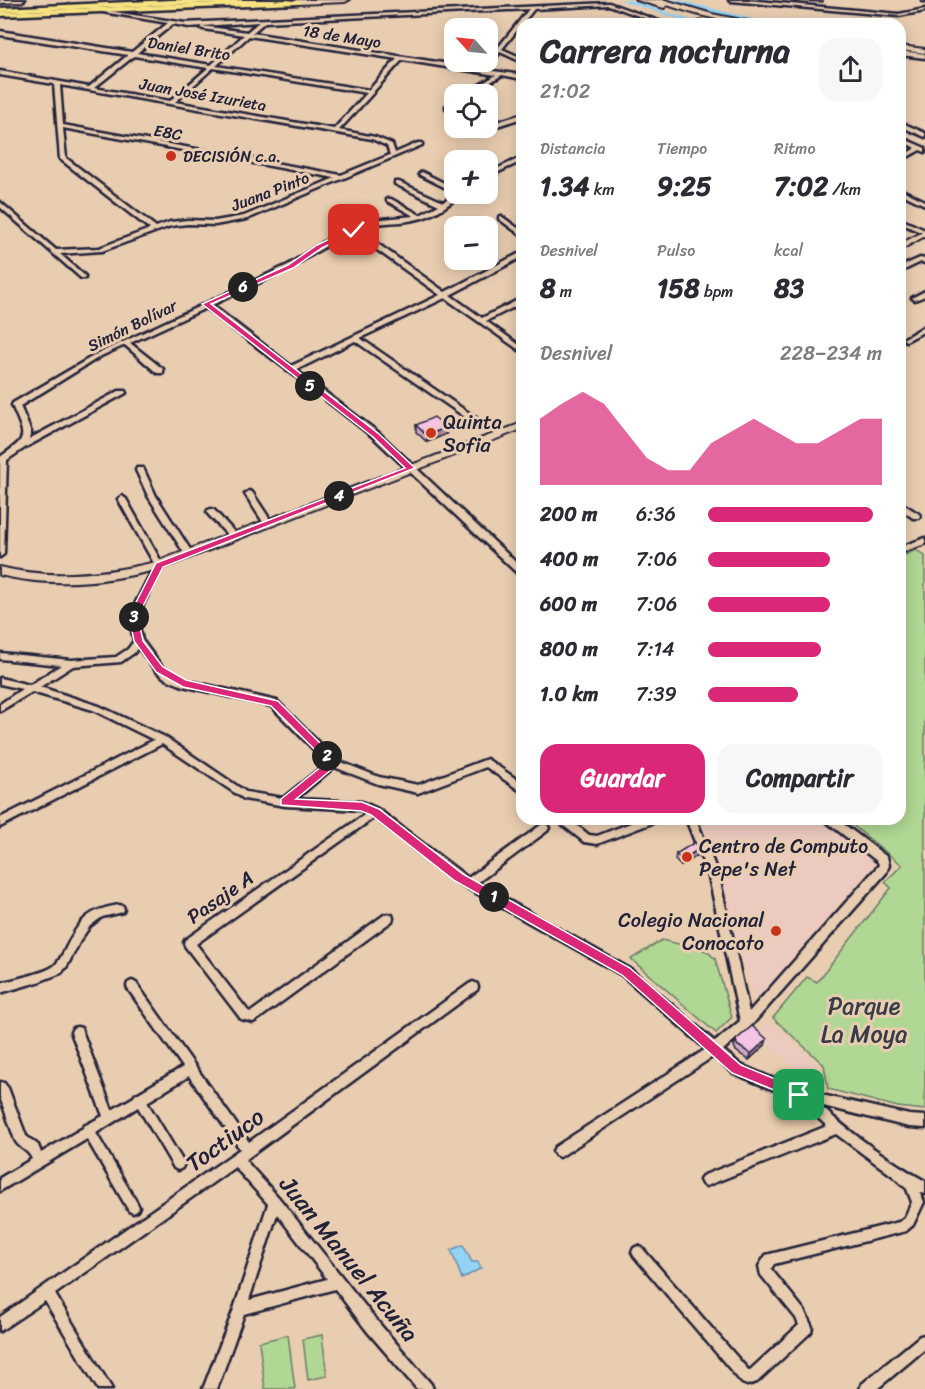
<!DOCTYPE html>
<html lang="es">
<meta charset="utf-8">
<style>
:root{--surface:#fff;--page:#f7f7f7;--text:#2b2b33;--muted:#7c7c81;--accent:#db2777}
body{margin:0;font-family:Sriracha,sans-serif;background:var(--page);color:var(--text);height:100vh;display:flex;flex-direction:column;font-size:22px;white-space:nowrap}
*{box-sizing:border-box;margin:0}
p{font-size:20px;color:var(--muted)}
.icon{flex:none;width:33px;height:33px;fill:none;stroke:currentColor;stroke-width:2;stroke-linecap:round;stroke-linejoin:round}
.map{position:relative;flex:1;overflow:hidden}
.sheet{position:absolute;left:516px;top:18px;width:390px;height:807px;display:flex;flex-direction:column;background:var(--surface);border-radius:18px;box-shadow:0 3px 15px #0003}
.sheet>*{flex:none}
.needle{width:39px;rotate:297deg}
.tools{position:absolute;left:444px;top:18px;display:grid;gap:12px}
.tools a{display:grid;place-items:center;width:54px;height:54px;border-radius:12px;background:var(--surface);box-shadow:0 3px 15px #0003;font-size:30px}
.pin{position:absolute;display:grid;place-items:center;width:51px;height:51px;color:#fff;margin:-26px;border-radius:12px;box-shadow:0 3px 9px #0006}
.km{position:absolute;width:30px;height:30px;margin:-15px;border-radius:50%;background:#222;color:#fff;font-size:16px;line-height:30px;text-align:center}
.round{display:grid;place-items:center;flex:none;width:63px;height:63px;border-radius:18px;background:var(--page)}
.summary{display:flex;align-items:center;justify-content:space-between;height:102px;padding:0 24px}
h1{font-size:33px;font-weight:800;line-height:45px}
.stats{display:grid;grid-template-columns:repeat(3,1fr);gap:9px;height:102px;padding:6px 24px}
.stats div{display:grid;align-content:center}
.stats b{font-size:26px;font-weight:800}
.stats small{font-size:16px;font-weight:400}
.stats p{font-size:16px}
.chart{height:168px;padding:12px 24px}
.chart p{display:flex;justify-content:space-between}
.chart svg{width:100%;height:108px;margin-top:6px;fill:var(--accent);opacity:.7}
.action{display:flex;gap:12px;margin-top:auto;padding:12px 24px}
.action a{flex:1;height:69px;border-radius:18px;background:var(--accent);color:#fff;font-size:24px;font-weight:800;line-height:69px;text-align:center}
.action a+a{background:var(--page);color:var(--text)}
ul{padding:0 24px;list-style:none;font-size:20px}
li{display:grid;grid-template-columns:96px 72px 1fr;align-items:center;height:45px}
li i{height:15px;border-radius:8px;background:var(--accent)}
.map>svg:first-child{display:block}
.built{fill:#eccac0}
.green{fill:#b0d793;stroke:#697c67;stroke-width:1.5}
.water{fill:#93d3f4;stroke:#668caa;stroke-width:1.5}
.lines{fill:none;stroke-linecap:round;stroke-linejoin:round}
.canal{fill:#93d3f4;fill-rule:evenodd}
.river{fill:#93d3f4;fill-rule:evenodd}
.minor-casing{stroke:#22223b;stroke-width:5}
.tertiary-casing{stroke:#22223b;stroke-width:4}
.secondary-casing{stroke:#22223b;stroke-width:4}
.primary-casing{stroke:#22223b;stroke-width:5}
.trunk-casing{stroke:#22223b;stroke-width:5}
.minor{fill:#e9cdb0;fill-rule:evenodd}
.tertiary{fill:#e9cdb0;fill-rule:evenodd}
.secondary{fill:#e9cdb0;fill-rule:evenodd}
.primary{fill:#f7e281;fill-rule:evenodd}
.trunk{fill:#f7e281;fill-rule:evenodd}
.wall{fill:#d2a8c5;stroke:#22223b;stroke-width:1.5}
.shaded-wall{fill:#ab88a0;stroke:#22223b;stroke-width:1.5}
.building{fill:#f4c3e5;stroke:#22223b;stroke-width:1.5}
.route{fill:#db2777;stroke:#fff;stroke-width:1.5}
.poi-dot{fill:#c8321e;stroke:#e9cdb0;stroke-width:2}
.labels{text-anchor:middle;stroke-width:6;stroke-linejoin:round;paint-order:stroke}
.far-street-label{font-size:16px;fill:#22223b;stroke:#e9cdb0}
.far-poi-label{font-size:16px;fill:#22223b;stroke:#e9cdb0;text-anchor:start}
.poi-label{font-size:20px;fill:#22223b;stroke:#e9cdb0;text-anchor:start}
.street-label{font-size:20px;fill:#22223b;stroke:#e9cdb0}
.near-park-label{font-size:24px;fill:#373d48;stroke:#e9cdb0}
.near-street-label{font-size:24px;fill:#22223b;stroke:#e9cdb0}
</style>
<div class="map">
<svg width="925" height="1389" viewBox="0 0 925 1389">
<rect width="100%" height="100%" fill="#e9cdb0"/>
<filter id="ink" filterUnits="userSpaceOnUse"><feTurbulence type="fractalNoise" baseFrequency=".0167" numOctaves="2"/><feDisplacementMap in="SourceGraphic" scale="12" xChannelSelector="R" yChannelSelector="G"/><feConvolveMatrix kernelMatrix="1 2 1 2 8 2 1 2 1" color-interpolation-filters="sRGB"/></filter>
<g filter="url(#ink)">
<g class="built">
<polygon points="701,819 819,819 876,863 756,1000"/>
<polygon points="770,1022 817,1065 804,1077 757,1033"/>
</g>
<g class="green">
<polygon points="916,550 925,556 925,1110 898,1107 828,1089 824,1065 773,1018 807,977 817,982 891,888 885,882 902,865 845,819 900,819 900,557"/>
<polygon points="662,940 707,951 715,959 732,1017 716,1033 631,959"/>
<polygon points="288,1335 295,1389 265,1389 259,1342"/>
<polygon points="322,1335 327,1376 308,1380 303,1339"/>
</g>
<polygon class="water" points="463,1245 472,1262 478,1262 481,1268 462,1279 451,1250"/>
<g class="lines">
<polygon class="canal" points="620,0 629,0 703,24 694,24"/>
<polygon class="river" points="662,0 678,0 773,24 738,23"/>
<defs>
<g id="minor">
<polygon points="729,0 747,0 899,14 925,9 925,11 899,16 731,1"/>
<rect x="922" y="0" width="3" height="1"/>
<path d="M609 3 659 21 655 22 609 5 534 9 502 49 522 58V62L500 52 486 70 522 75V79L502 75 471 94H465L496 75 402 60 374 91V93L372 94 339 130 375 137 392 144 395 153 418 143H422V145L247 219 215 225 188 224 171 226 102 251 60 254 85 276V278H81L0 207V202L56 250 99 248 150 229 60 159 54 84 0 75V71L89 87 128 55 0 35V31L132 52 168 23 97 11H95V9L185 23ZM529 9 481 69 252 33 265 22ZM259 22 247 32 201 26V28L203 29 244 35 211 65 137 53 173 24 189 27ZM249 36 397 59 369 90 216 66ZM134 56 208 68 170 101 94 88ZM213 68 367 93 334 129 175 102ZM60 85 372 139 387 146 390 155 341 175 63 125ZM63 128 335 178 244 216 215 221 188 220 170 222 156 227 66 158Z"/>
<polygon points="701,22 708,23 709,24 699,24 699,22"/>
<polygon points="900,51 925,54 925,58 900,55"/>
<polygon points="454,101 454,105 450,108 446,108 446,106"/>
<polygon points="522,114 522,118 497,126 488,124 488,120 497,122"/>
<polygon points="900,122 925,133 925,137 900,126"/>
<polygon points="900,137 925,148 925,152 920,150 900,161 900,157 916,148 900,141"/>
<polygon points="450,157 457,160 454,160 454,163 447,159"/>
<polygon points="522,157 522,161 488,177 488,173"/>
<polygon points="422,172 454,188 454,192 420,175 419,174"/>
<path d="M395 182H399L443 202 456 194H462C451 203 436 214 422 218 400 225 379 220 357 229L445 292 522 252V257L450 295 482 318 522 298V303L486 321 522 347V352L445 298 360 338 485 424 481 426H478L355 341 296 370 379 433 522 568V576L519 575 373 437 290 372 287 371 286 369 206 308 130 343 163 369V373H157L125 345 101 356 20 406 31 432 29 439 119 391H125L126 393 26 447 7 460 4 554 0 557V457C30 437 25 437 12 405L13 403 97 354 288 265 327 240 349 228 372 220 414 216 387 201V199H391L420 215 439 205 395 184ZM352 232 440 295 291 366 212 305 292 267 321 249Z"/>
<polygon points="900,189 925,201 925,205 900,193"/>
<polygon points="501,216 522,231 522,236 499,219 499,217"/>
<polygon points="900,219 925,230 925,234 900,223"/>
<polygon points="920,258 925,259 925,263 921,262 900,272 900,267"/>
<polygon points="925,291 925,296 915,300 912,298"/>
<polygon points="925,326 925,331 908,340 906,341 903,339"/>
<polygon points="137,468 143,468 144,470 156,496 193,554 192,556 186,556 148,496 136,470"/>
<polygon points="249,491 252,492 271,521 272,523 271,525 265,525 245,494"/>
<path d="M122 496 126 499 163 565 137 616 142 640 162 667 172 675 185 680 277 701 336 760 379 777 418 785 487 759 522 783V792L486 767 418 793 378 784 334 767 296 799 362 802 378 809 468 878 541 825 544 824 547 825 549 828 547 831 477 883 630 969 715 1042 740 1021 709 877 686 819H696L719 877 749 1012 879 865 878 862 827 822 825 819H837L887 857 889 865 886 873 750 1027 723 1050 741 1065 800 1090 909 1115 925 1116V1128L909 1127 819 1105C852 1134 887 1160 925 1181V1194L920 1192 924 1202 913 1225 906 1231 774 1264 771 1269 804 1310 812 1327 811 1332 757 1382 747 1385 742 1383 634 1256 632 1252 634 1248 638 1246 642 1248 749 1371 799 1325 796 1318 761 1275 759 1266 766 1255 899 1222 905 1217 912 1202 907 1189 893 1176 836 1134 706 1186 702 1184 700 1180 702 1176 827 1126 798 1100 733 1073 714 1056 563 1155 559 1157 555 1155 553 1151 555 1147 706 1049 622 975 455 881 375 817 196 944 248 1011 251 1012 384 915 388 914 392 915 393 918 392 921 257 1020 253 1022 241 1019 185 946 184 943 185 940 367 813 361 810 285 806 244 799 162 744 0 827V818L154 740 93 710 32 692 0 711V704L22 689 0 684V678L30 685 61 665 0 659V653L71 660 116 657 128 649 134 641 129 616 155 565 118 499ZM138 647 156 671 166 679 183 686 271 706 327 763 283 798 246 792 165 737 99 706 40 687 73 666 121 662 134 653Z"/>
<polygon points="900,502 919,514 920,516 919,518 913,518 900,509"/>
<polygon points="211,509 214,510 237,535 238,537 237,539 231,539 208,514 207,512 208,510"/>
<polygon points="925,538 925,544 900,553 900,547"/>
<polygon points="557,819 569,819 589,835 597,836 641,819 657,819 655,822 597,844 584,842 559,822"/>
<path d="M119 905 123 906 124 909 123 912 102 917 90 926 81 939 67 966 61 973 38 982 0 993V983C14 979 43 974 54 966 60 961 63 953 67 946 80 919 89 910 119 905Z"/>
<path d="M132 981 136 983 249 1142 469 984 473 982 477 984 478 987 477 990 245 1160 279 1198 377 1321 431 1384 433 1389H417L367 1331 335 1289 244 1314 217 1389H203L234 1309 268 1204 235 1167 55 1294 112 1389H98L45 1301 0 1331V1317L240 1149 189 1076 147 1102 182 1160 184 1164 182 1168 178 1170 174 1168 138 1107 96 1133 137 1203 139 1207 137 1211 133 1213 129 1211 87 1139 0 1191V1178L32 1159C28 1149 19 1149 15 1140L0 1097V1082L4 1083 8 1088 26 1136 38 1145 41 1153 83 1128 84 1126 103 1116 71 1032 73 1028 77 1027 81 1028 112 1110 134 1097 135 1095 183 1067 128 989 127 986 128 983ZM277 1214 327 1279 249 1300Z"/>
<polygon points="925,1335 925,1349 877,1389 860,1389 862,1384 920,1336"/>
</g>
<g id="tertiary">
<polygon points="925,231 925,236 900,250 900,244"/>
<path d="M522 423V429L163 568C111 582 53 588 0 575V567C51 580 105 574 156 562Z"/>
</g>
<g id="secondary">
<polygon points="0,0 25,0 21,2 0,3"/>
<polygon points="297,0 349,0 345,2 298,4 294,2"/>
<path d="M636 0H665L712 14 761 24C728 24 698 15 667 5L664 8Z"/>
<polygon points="900,46 925,49 925,53 900,50"/>
</g>
<polygon id="primary" points="287,0 302,2 298,4 0,16 0,12"/>
<polygon id="trunk" points="171,0 276,0 272,2 217,7 213,5 216,3 0,12 0,8"/>
</defs>
<use href="#minor" class="minor-casing"/>
<use href="#tertiary" class="tertiary-casing"/>
<use href="#secondary" class="secondary-casing"/>
<use href="#primary" class="primary-casing"/>
<use href="#trunk" class="trunk-casing"/>
<use href="#minor" class="minor"/>
<use href="#tertiary" class="tertiary"/>
<use href="#secondary" class="secondary"/>
<use href="#primary" class="primary"/>
<use href="#trunk" class="trunk"/>
</g>
<g class="wall">
<polygon points="794,0 823,0 823,2 794,1"/>
<polygon points="416,425 446,434 427,442 416,432"/>
<polygon points="676,854 698,855 681,866 675,860"/>
<polygon points="736,1040 765,1045 749,1060 736,1051 734,1046"/>
</g>
<g class="shaded-wall">
<polygon points="446,427 446,434 427,442 427,436"/>
<polygon points="699,849 698,855 681,866 682,860"/>
<polygon points="767,1039 765,1045 749,1060 751,1054"/>
</g>
<g class="building">
<polygon points="434,417 446,427 427,436 416,425"/>
<polygon points="695,842 699,849 682,860 676,854"/>
<polygon points="752,1026 767,1039 751,1054 737,1045 736,1040"/>
</g>
</g>
<polygon class="route" points="351,229 357,230 322,248 293,268 211,304 379,434 415,468 163,567 138,616 143,641 163,667 186,680 278,701 337,760 337,765 296,799 362,802 379,809 463,874 630,968 741,1065 804,1091 806,1095 804,1099 799,1100 732,1073 622,975 455,881 371,815 361,811 281,805 281,799 327,762 271,706 183,687 156,672 134,641 129,616 156,563 405,468 373,437 202,304 288,265 317,245"/>
<g class="poi-dot">
<circle cx="171" cy="156" r="6"/>
<circle cx="431" cy="433" r="6"/>
<circle cx="687" cy="857" r="6"/>
<circle cx="776" cy="931" r="6"/>
</g>
<g class="labels">
<g class="far-street-label">
<text transform="translate(342 36) rotate(9)" y="6">18 de Mayo</text>
<text transform="translate(189 48) rotate(9)" y="6">Daniel Brito</text>
<text transform="translate(203 94) rotate(10)" y="6">Juan José Izurieta</text>
<text transform="translate(168 132) rotate(10)" y="6">E8C</text>
<text transform="translate(270 191) rotate(-21)" y="6">Juana Pinto</text>
<text transform="translate(132 325) rotate(-26)" y="6">Simón Bolívar</text>
</g>
<g class="far-poi-label">
<text x="183" y="162">DECISIÓN c.a.</text>
</g>
<g class="poi-label">
<text x="443" y="429">Quinta<tspan x="443" dy="23">Sofia</tspan></text>
<text x="699" y="853">Centro de Computo<tspan x="699" dy="23">Pepe's Net</tspan></text>
<text x="764" y="927" text-anchor="end">Colegio Nacional<tspan x="764" dy="23">Conocoto</tspan></text>
</g>
<g class="street-label">
<text transform="translate(220 897) rotate(-35)" y="7">Pasaje A</text>
</g>
<g class="near-park-label">
<text x="864" y="1014">Parque<tspan x="864" dy="28">La Moya</tspan></text>
</g>
<g class="near-street-label">
<text transform="translate(225 1140) rotate(-36)" y="8">Toctiuco</text>
<text transform="translate(349 1259) rotate(51)" y="8">Juan Manuel Acuña</text>
</g>
</g>
</svg>
<div class="tools">
<a><svg class="needle" viewBox="-14 -14 28 28"><path d="M0-13l5 13h-10z" fill="#e53935"/><path d="M0 13l5-13h-10z" fill="#7c7c81"/></svg></a>
<a><svg class="icon" aria-label="locate" viewBox="0 0 24 24"><circle cx="12" cy="12" r="6"/><path d="M12 2v4M12 18v4M2 12h4M18 12h4"/></svg></a>
<a>+</a>
<a>−</a>
</div>
<div class="pin" style="left:799px;top:1095px;background:#1e9e55"><svg class="icon" aria-label="arrive" viewBox="0 0 24 24"><path d="M6 21V4h12l-3 4 3 4H6"/></svg></div>
<div class="pin" style="left:354px;top:230px;background:#d93025"><svg class="icon" aria-label="check" viewBox="0 0 24 24"><path d="M5 12l5 5 9-10"/></svg></div>
<b class="km" style="left:494px;top:897px">1</b>
<b class="km" style="left:327px;top:756px">2</b>
<b class="km" style="left:134px;top:617px">3</b>
<b class="km" style="left:339px;top:496px">4</b>
<b class="km" style="left:310px;top:386px">5</b>
<b class="km" style="left:243px;top:287px">6</b>
<section class="sheet">
<div class="summary"><div><h1>Carrera nocturna</h1><p>21:02</p></div><a class="round"><svg class="icon" aria-label="share" viewBox="0 0 24 24"><path d="M12 15V3M7 8l5-5 5 5M5 13v7h14v-7"/></svg></a></div>
<div class="stats">
<div><p>Distancia</p><b>1.34<small> km</small></b></div>
<div><p>Tiempo</p><b>9:25</b></div>
<div><p>Ritmo</p><b>7:02<small> /km</small></b></div>
</div>
<div class="stats">
<div><p>Desnivel</p><b>8<small> m</small></b></div>
<div><p>Pulso</p><b>158<small> bpm</small></b></div>
<div><p>kcal</p><b>83</b></div>
</div>
<div class="chart"><p><span>Desnivel</span>228–234 m</p>
<svg viewBox="0 0 160 44" preserveAspectRatio="none"><path d="M0 44V17L10 11L20 6L30 11L40 22L50 33L60 38L70 38L80 27L90 22L100 17L110 22L120 27L130 27L140 22L150 17L160 17V44z"/></svg>
</div>
<ul>
<li><b>200 m</b>6:36<i style="width:95%"></i></li>
<li><b>400 m</b>7:06<i style="width:70%"></i></li>
<li><b>600 m</b>7:06<i style="width:70%"></i></li>
<li><b>800 m</b>7:14<i style="width:65%"></i></li>
<li><b>1.0 km</b>7:39<i style="width:52%"></i></li>
</ul>
<div class="action"><a>Guardar</a><a>Compartir</a></div>
</section>
</div>
